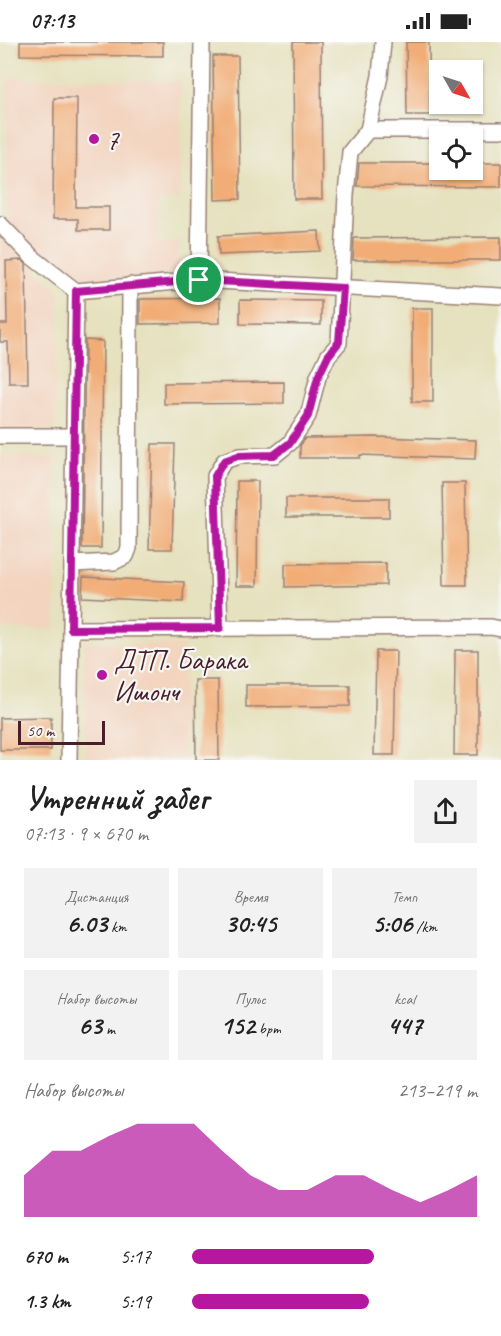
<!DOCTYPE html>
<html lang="ru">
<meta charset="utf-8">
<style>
:root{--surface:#fff;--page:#f2f2f2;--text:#222;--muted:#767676;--accent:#b5179e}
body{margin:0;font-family:Caveat,sans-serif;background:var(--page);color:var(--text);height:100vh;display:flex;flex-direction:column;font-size:22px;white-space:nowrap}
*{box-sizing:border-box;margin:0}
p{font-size:20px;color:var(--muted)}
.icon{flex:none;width:33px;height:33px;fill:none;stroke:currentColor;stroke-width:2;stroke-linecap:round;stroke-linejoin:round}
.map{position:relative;height:718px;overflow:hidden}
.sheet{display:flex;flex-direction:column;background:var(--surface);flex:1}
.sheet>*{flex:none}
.needle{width:39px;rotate:129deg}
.tools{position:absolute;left:429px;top:18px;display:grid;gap:12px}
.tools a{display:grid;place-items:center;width:54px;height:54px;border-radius:0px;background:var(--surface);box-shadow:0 2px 4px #0004;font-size:30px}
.scale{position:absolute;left:18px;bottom:15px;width:87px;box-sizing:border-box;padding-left:6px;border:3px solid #4a1f2b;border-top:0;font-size:16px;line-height:21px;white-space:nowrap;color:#4a1f2b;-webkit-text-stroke:4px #f6f6f2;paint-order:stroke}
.pin{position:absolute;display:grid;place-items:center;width:51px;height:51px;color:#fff;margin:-26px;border:3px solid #fff;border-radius:50%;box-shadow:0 2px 6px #0007}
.round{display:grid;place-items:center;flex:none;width:63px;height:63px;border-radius:0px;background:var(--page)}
.head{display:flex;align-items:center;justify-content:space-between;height:102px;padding:0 24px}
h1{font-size:33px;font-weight:700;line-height:45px}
.metrics{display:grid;grid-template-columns:repeat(3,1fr);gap:9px;height:102px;padding:6px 24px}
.metrics div{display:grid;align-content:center;border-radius:0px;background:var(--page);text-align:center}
.metrics b{font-size:26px;font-weight:700}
.metrics small{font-size:16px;font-weight:400}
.metrics p{font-size:16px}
.chart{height:168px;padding:12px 24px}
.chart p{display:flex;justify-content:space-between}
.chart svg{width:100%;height:108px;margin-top:6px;fill:var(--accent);opacity:.7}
ul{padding:0 24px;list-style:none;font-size:20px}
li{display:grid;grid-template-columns:96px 72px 1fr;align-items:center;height:45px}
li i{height:15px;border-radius:8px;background:var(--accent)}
.status{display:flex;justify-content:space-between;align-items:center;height:42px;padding:0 30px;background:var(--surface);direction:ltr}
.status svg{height:16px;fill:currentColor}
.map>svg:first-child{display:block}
.built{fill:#f3d4bf}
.building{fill:#f2ac75}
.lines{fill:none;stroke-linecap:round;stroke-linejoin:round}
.minor-casing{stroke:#988074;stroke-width:18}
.minor{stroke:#fff;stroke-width:15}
.route-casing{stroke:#fff;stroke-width:12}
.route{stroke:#b5179e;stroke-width:8}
.poi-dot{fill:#b5179e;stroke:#f6f6f2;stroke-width:2}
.labels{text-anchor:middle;stroke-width:4.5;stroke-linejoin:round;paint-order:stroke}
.poi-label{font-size:28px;fill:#4a1f2b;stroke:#f6f6f2;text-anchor:start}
</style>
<div class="status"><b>07:13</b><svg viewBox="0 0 49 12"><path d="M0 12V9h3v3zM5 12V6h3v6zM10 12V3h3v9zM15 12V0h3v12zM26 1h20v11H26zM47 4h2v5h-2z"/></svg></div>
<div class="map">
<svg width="501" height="718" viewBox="0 0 501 718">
<rect width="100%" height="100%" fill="#f6f6f2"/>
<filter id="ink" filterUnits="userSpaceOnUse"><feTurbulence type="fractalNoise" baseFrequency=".0167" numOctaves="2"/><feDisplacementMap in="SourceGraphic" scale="12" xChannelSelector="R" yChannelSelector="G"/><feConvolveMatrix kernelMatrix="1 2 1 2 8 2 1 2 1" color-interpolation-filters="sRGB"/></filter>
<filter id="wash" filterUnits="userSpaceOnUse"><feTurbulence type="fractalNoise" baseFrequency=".008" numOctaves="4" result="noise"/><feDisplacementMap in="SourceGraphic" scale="24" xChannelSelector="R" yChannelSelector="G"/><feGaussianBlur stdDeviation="1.35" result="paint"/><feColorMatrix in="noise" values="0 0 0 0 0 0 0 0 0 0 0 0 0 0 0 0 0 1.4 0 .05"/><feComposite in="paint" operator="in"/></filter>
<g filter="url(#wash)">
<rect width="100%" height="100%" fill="#e6e1be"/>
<g class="built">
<polygon points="7,36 181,39 180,156 159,158 158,201 179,200 179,234 64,237 7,188"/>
<polygon points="0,198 8,202 60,250 54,389 0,389"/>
<polygon points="0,414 55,416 55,587 0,587"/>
<polygon points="84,600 183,604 182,718 86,718"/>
</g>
<g id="blocks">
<g class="building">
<polygon points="20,0 163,0 163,14 20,13"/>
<polygon points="293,0 321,0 322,157 294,157"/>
<polygon points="406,0 429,0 430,73 407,73"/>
<polygon points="213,14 238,14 240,157 215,158"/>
<polygon points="54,56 77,56 76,165 109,165 109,188 78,188 78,177 53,177"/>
<polygon points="359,121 440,121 440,128 472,128 472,121 501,121 501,145 357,144"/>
<polygon points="319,189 320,209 219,213 218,194"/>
<polygon points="501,195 501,218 353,218 354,196"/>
<polygon points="22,218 26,222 28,341 9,341 8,300 0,300 0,282 7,282 6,219"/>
<polygon points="220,256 220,281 140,282 140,257"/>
<polygon points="240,258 321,259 321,283 240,282"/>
<rect x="412" y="266" width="21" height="94"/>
<polygon points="85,298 103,299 101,506 82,506"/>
<polygon points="284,340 284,361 164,362 164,341"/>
<polygon points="375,395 476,398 475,417 360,413 360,416 300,416 300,404 305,396"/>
<polygon points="152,402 175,402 172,507 149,507"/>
<polygon points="237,439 258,439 257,544 236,544"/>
<polygon points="442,441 465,441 467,543 444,543"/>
<rect x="286" y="456" width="103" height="19"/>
<polygon points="386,521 386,543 285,545 285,522"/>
<polygon points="83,535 184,540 183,560 82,555"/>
<polygon points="455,608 478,608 478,713 454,713"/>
<polygon points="376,609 396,609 394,713 374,713"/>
<polygon points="195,638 218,638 219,718 196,718"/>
<polygon points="246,643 350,643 350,664 246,665"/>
<polygon points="51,675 51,708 0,708 0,676"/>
</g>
</g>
</g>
<g filter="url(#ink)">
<use href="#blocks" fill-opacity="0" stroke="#988074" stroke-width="1.5"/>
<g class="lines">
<defs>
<g id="minor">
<polyline points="368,88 501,88"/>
<polyline points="0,182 32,215 76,249 199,238 202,0"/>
<polyline points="199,238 501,254"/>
<polyline points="0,394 74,394"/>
<polyline points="72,522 114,520 126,514 129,506 130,243"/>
<polyline points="71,587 491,585 501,587"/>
<polyline points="220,587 215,434 224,419 239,414 275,413 290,401 308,374 318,335 328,314 339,301 346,153 350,110 368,88 380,34 383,0"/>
<polyline points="69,718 76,249"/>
</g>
</defs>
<use href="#minor" class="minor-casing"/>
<use href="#minor" class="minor"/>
</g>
</g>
<g class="lines" filter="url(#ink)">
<defs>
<polygon id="route" points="199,238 343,246 339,300 328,314 318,335 308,374 290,401 274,413 238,414 224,419 215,434 220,586 71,587 76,249"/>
</defs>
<use href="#route" class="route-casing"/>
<use href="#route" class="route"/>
</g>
<g class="poi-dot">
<circle cx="94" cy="97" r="6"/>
<circle cx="102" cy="633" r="6"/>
</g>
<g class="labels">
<g class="poi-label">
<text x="106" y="107">7</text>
<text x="114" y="627">ДТП. Барака<tspan x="114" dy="32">Ишонч</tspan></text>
</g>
</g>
</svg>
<div class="tools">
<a><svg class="needle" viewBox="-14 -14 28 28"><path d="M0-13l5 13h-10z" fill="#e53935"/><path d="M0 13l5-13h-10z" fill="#767676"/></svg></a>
<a><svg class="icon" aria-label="locate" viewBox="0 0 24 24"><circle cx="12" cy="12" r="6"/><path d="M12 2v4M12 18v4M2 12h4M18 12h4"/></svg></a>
</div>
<div class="scale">50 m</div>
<div class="pin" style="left:199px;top:238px;background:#1e9e55"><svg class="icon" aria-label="arrive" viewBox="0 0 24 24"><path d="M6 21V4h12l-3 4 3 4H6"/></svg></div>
</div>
<section class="sheet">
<div class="head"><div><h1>Утренний забег</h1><p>07:13 · 9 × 670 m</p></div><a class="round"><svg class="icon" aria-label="share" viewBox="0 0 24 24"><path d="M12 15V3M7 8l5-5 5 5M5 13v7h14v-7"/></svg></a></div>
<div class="metrics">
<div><p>Дистанция</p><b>6.03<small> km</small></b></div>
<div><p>Время</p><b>30:45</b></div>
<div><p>Темп</p><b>5:06<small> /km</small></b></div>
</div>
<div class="metrics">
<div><p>Набор высоты</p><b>63<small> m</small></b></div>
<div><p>Пульс</p><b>152<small> bpm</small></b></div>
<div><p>kcal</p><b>447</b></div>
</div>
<div class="chart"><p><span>Набор высоты</span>213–219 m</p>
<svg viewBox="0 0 160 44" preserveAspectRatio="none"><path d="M0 44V27L10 17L20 17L30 11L40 6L50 6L60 6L70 17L80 27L90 33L100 33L110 27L120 27L130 33L140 38L150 33L160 27V44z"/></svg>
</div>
<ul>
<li><b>670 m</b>5:17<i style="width:64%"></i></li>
<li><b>1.3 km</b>5:19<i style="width:62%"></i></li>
</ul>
</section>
